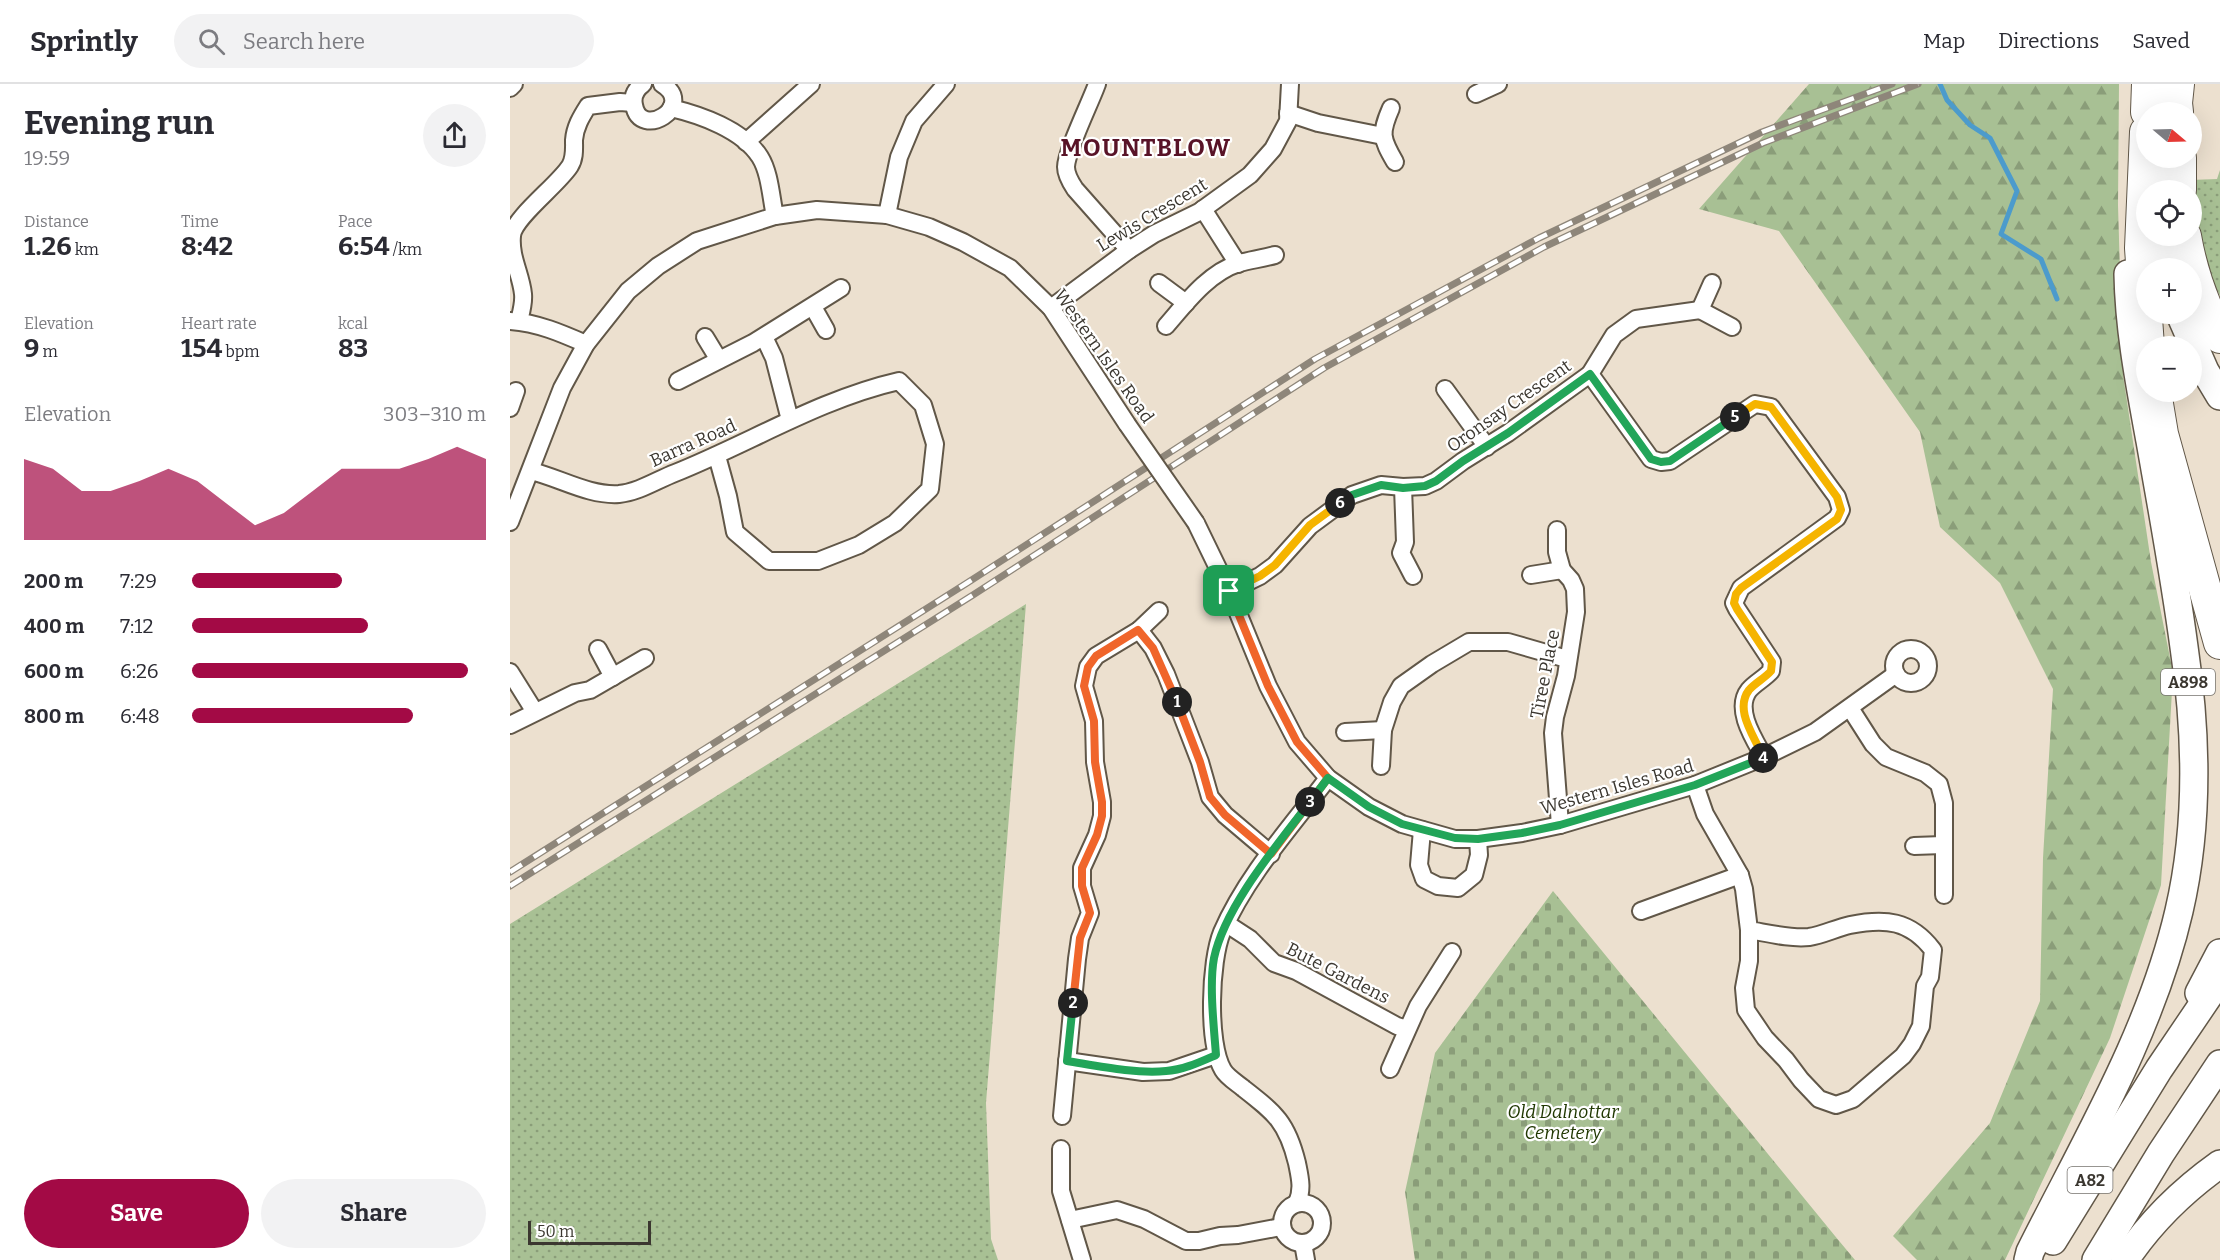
<!DOCTYPE html>
<meta charset="utf-8">
<style>
:root{--surface:#fff;--page:#f2f2f3;--text:#2b2b33;--muted:#7c7c81;--line:#e1e1e2;--accent:#a30a45}
body{margin:0;font-family:Bitter,serif;background:var(--page);color:var(--text);height:100vh;display:flex;flex-direction:column;font-size:22px;white-space:nowrap}
*{box-sizing:border-box;margin:0}
p{font-size:20px;color:var(--muted)}
.icon{flex:none;width:33px;height:33px;fill:none;stroke:currentColor;stroke-width:2;stroke-linecap:round;stroke-linejoin:round}
.map{position:relative;flex:1;overflow:hidden}
.details{display:flex;flex-direction:column;background:var(--surface);width:510px}
.details>*{flex:none}
.needle{width:39px;rotate:109deg}
.tools{position:absolute;left:1626px;top:18px;display:grid;gap:12px}
.tools a{display:grid;place-items:center;width:66px;height:66px;border-radius:50%;background:var(--surface);box-shadow:0 6px 24px #0002;font-size:30px}
.scale{position:absolute;left:18px;bottom:15px;width:123px;box-sizing:border-box;padding-left:6px;border:3px solid #3b3730;border-top:0;font-size:16px;line-height:21px;white-space:nowrap;color:#3b3730;-webkit-text-stroke:4px #fff;paint-order:stroke}
.pin{position:absolute;display:grid;place-items:center;width:51px;height:51px;color:#fff;margin:-26px;border-radius:12px;box-shadow:0 3px 9px #0006}
.km{position:absolute;width:30px;height:30px;margin:-15px;border-radius:50%;background:#222;color:#fff;font-size:16px;line-height:30px;text-align:center}
.round{display:grid;place-items:center;flex:none;width:63px;height:63px;border-radius:32px;background:var(--page)}
.overview{display:flex;align-items:center;justify-content:space-between;height:102px;padding:0 24px}
h1{font-size:33px;font-weight:700;line-height:45px}
.stats{display:grid;grid-template-columns:repeat(3,1fr);gap:9px;height:102px;padding:6px 24px}
.stats div{display:grid;align-content:center}
.stats b{font-size:26px;font-weight:700}
.stats small{font-size:16px;font-weight:400}
.stats p{font-size:16px}
.chart{height:168px;padding:12px 24px}
.chart p{display:flex;justify-content:space-between}
.chart svg{width:100%;height:108px;margin-top:6px;fill:var(--accent);opacity:.7}
.button{display:flex;gap:12px;margin-top:auto;padding:12px 24px}
.button a{flex:1;height:69px;border-radius:36px;background:var(--accent);color:#fff;font-size:24px;font-weight:700;line-height:69px;text-align:center}
.button a+a{background:var(--page);color:var(--text)}
ul{padding:0 24px;list-style:none;font-size:20px}
li{display:grid;grid-template-columns:96px 72px 1fr;align-items:center;height:45px}
li i{height:15px;border-radius:8px;background:var(--accent)}
header{display:flex;align-items:center;gap:36px;box-sizing:border-box;height:84px;padding:0 30px;background:var(--surface);border-bottom:2px solid var(--line)}
header strong{font-size:28px}
nav{display:flex;gap:33px;margin-inline-start:auto;font-size:21px}
.search{width:420px;height:54px;background:var(--page);display:flex;align-items:center;gap:15px;box-sizing:border-box;padding:0 21px;border-radius:33px;color:var(--muted);font-size:22px}
main{display:flex;flex:1;min-height:0}
.map>svg:first-child{display:block}
.forest{fill:url(#forest-firs)}
.cemetery{fill:url(#cemetery-stones)}
.park{fill:url(#park-dots)}
.lines{fill:none;stroke-linecap:round;stroke-linejoin:round}
.stream{stroke:#4c9bcc;stroke-width:5}
.street-casing{stroke:#615748;stroke-width:20}
.primary-casing{stroke:#615748;stroke-width:30}
.highway-casing{stroke:#615748;stroke-width:34}
.street{stroke:#fff;stroke-width:16}
.primary{stroke:#fff;stroke-width:27}
.highway{stroke:#fff;stroke-width:32}
.rail-casing{stroke:#8e867a;stroke-width:7}
.rail{stroke:#fff;stroke-width:4.5;stroke-dasharray:14;stroke-linecap:butt}
.street-bridge-casing{stroke:#615748;stroke-width:20;stroke-linecap:butt}
.street-bridge{stroke:#fff;stroke-width:16}
.split-1-casing{stroke:#fff;stroke-width:12}
.split-2-casing{stroke:#fff;stroke-width:12}
.split-3-casing{stroke:#fff;stroke-width:12}
.split-4-casing{stroke:#fff;stroke-width:12}
.split-5-casing{stroke:#fff;stroke-width:12}
.split-6-casing{stroke:#fff;stroke-width:12}
.split-7-casing{stroke:#fff;stroke-width:12}
.split-1{stroke:#f0652b;stroke-width:8}
.split-2{stroke:#f0652b;stroke-width:8}
.split-3{stroke:#22a559;stroke-width:8}
.split-4{stroke:#22a559;stroke-width:8}
.split-5{stroke:#f5b400;stroke-width:8}
.split-6{stroke:#22a559;stroke-width:8}
.split-7{stroke:#f5b400;stroke-width:8}
.labels{text-anchor:middle;stroke-width:4.5;stroke-linejoin:round;paint-order:stroke}
.shield{fill:#fff;stroke:#76736e;stroke-width:1.5}
.shield-label{font-size:16px;font-weight:bold;fill:#3b3730}
.street-label{font-size:18px;fill:#3b3730;stroke:#fff}
.park-label{font-size:18px;font-style:italic;fill:#203802;stroke:#fff}
.district-label{font-size:24px;font-weight:bold;letter-spacing:1.5px;fill:#581327;stroke:#fff}
</style>
<header>
<strong>Sprintly</strong>
<div class="search"><svg class="icon" aria-label="search" viewBox="0 0 24 24"><circle cx="10" cy="10" r="6"/><path d="M15 15l6 6"/></svg>Search here</div>
<nav><a>Map</a><a>Directions</a><a>Saved</a></nav>
</header>
<main>
<section class="details">
<div class="overview"><div><h1>Evening run</h1><p>19:59</p></div><a class="round"><svg class="icon" aria-label="share" viewBox="0 0 24 24"><path d="M12 15V3M7 8l5-5 5 5M5 13v7h14v-7"/></svg></a></div>
<div class="stats">
<div><p>Distance</p><b>1.26<small> km</small></b></div>
<div><p>Time</p><b>8:42</b></div>
<div><p>Pace</p><b>6:54<small> /km</small></b></div>
</div>
<div class="stats">
<div><p>Elevation</p><b>9<small> m</small></b></div>
<div><p>Heart rate</p><b>154<small> bpm</small></b></div>
<div><p>kcal</p><b>83</b></div>
</div>
<div class="chart"><p><span>Elevation</span>303–310 m</p>
<svg viewBox="0 0 160 44" preserveAspectRatio="none"><path d="M0 44V11L10 15L20 24L30 24L40 20L50 15L60 20L70 29L80 38L90 33L100 24L110 15L120 15L130 15L140 11L150 6L160 11V44z"/></svg>
</div>
<ul>
<li><b>200 m</b>7:29<i style="width:51%"></i></li>
<li><b>400 m</b>7:12<i style="width:60%"></i></li>
<li><b>600 m</b>6:26<i style="width:94%"></i></li>
<li><b>800 m</b>6:48<i style="width:75%"></i></li>
</ul>
<div class="button"><a>Save</a><a>Share</a></div>
</section>
<div class="map">
<svg width="1710" height="1176" viewBox="0 0 1710 1176">
<defs>
<pattern id="forest-firs" width="22" height="20" patternUnits="userSpaceOnUse" patternTransform="scale(1.5)"><rect width="22" height="20" fill="#a8c094"/><path d="M5 1l3.5 6h-7zM16 11l3.5 6h-7z" fill="#8a9d79"/></pattern>
<pattern id="cemetery-stones" width="16" height="16" patternUnits="userSpaceOnUse" patternTransform="scale(1.5)"><rect width="16" height="16" fill="#a8c094"/><path d="M2 7V4a2 2 0 0 1 4 0v3zM10 15v-3a2 2 0 0 1 4 0v3z" fill="#8a9d79"/></pattern>
<pattern id="park-dots" width="8" height="8" patternUnits="userSpaceOnUse" patternTransform="scale(1.5)"><rect width="8" height="8" fill="#a8c094"/><path d="M2 2h.1M6 6h.1" fill="none" stroke="#8a9d79" stroke-width="1.8" stroke-linecap="round"/></pattern>
</defs>
<rect width="100%" height="100%" fill="#ece0cf"/>
<polygon class="forest" points="1299,0 1609,0 1608,121 1613,291 1641,478 1663,589 1651,801 1600,954 1495,1176 1407,1176 1383,1152 1480,1039 1530,917 1533,774 1543,605 1490,499 1430,443 1410,348 1269,147 1189,125"/>
<polygon class="cemetery" points="1043,807 1325,1152 1345,1176 905,1176 895,1108 925,969"/>
<g class="park">
<polygon points="1710,86 1710,212 1697,186 1680,96 1707,95"/>
<polygon points="516,520 476,1019 481,1155 488,1176 0,1176 0,840"/>
</g>
<g class="lines">
<polyline class="stream" points="1430,0 1437,16 1460,41 1480,54 1507,107 1491,150 1531,175 1547,215"/>
<defs>
<g id="street">
<path d="M133 0C126 5 122 12 124 21 130 57 187 22 152 0"/>
<path d="M587 0C581 17 556 68 556 83 556 91 561 99 565 105L619 166"/>
<polyline points="0,4 4,0"/>
<polyline points="966,10 988,0"/>
<path d="M161 24C191 31 233 46 250 73 260 89 261 114 265 132"/>
<path d="M881 24C870 49 871 54 885 78"/>
<polyline points="778,29 808,39 873,52"/>
<polyline points="236,58 301,0"/>
<polyline points="693,125 728,180"/>
<polyline points="377,131 389,73 404,37 436,0"/>
<polyline points="649,199 676,219"/>
<polyline points="1202,199 1190,226 1222,243"/>
<polyline points="303,223 316,246"/>
<polyline points="541,224 619,166 644,150 689,128 740,91 763,65 778,37 780,0"/>
<path d="M0 237C28 239 51 249 76 260"/>
<path d="M9 237C11 229 14 219 13 210 11 190 0 173 2 152 3 134 48 101 60 82 65 74 64 65 64 56 65 43 71 33 78 22L110 18 123 19"/>
<path d="M656 242C676 219 698 189 729 179 741 176 754 174 765 171"/>
<polyline points="195,253 209,276"/>
<polyline points="254,253 264,274 280,336"/>
<polyline points="1080,290 1104,251 1126,235 1190,226"/>
<polyline points="168,297 243,259 331,204"/>
<polyline points="935,305 977,363"/>
<polyline points="0,324 6,307"/>
<path d="M21 387C50 394 79 412 109 410 129 408 147 396 165 389 240 359 310 315 389 297L413 321 425 360 420 405 385 439 349 461 308 477H259L225 448 218 412 207 372"/>
<polyline points="893,403 895,458 891,469 903,492"/>
<polyline points="0,438 52,304 76,260 118,207 148,182 187,157 265,132 307,126 377,131 419,143 453,158 500,184 541,224 617,340"/>
<polyline points="686,439 719,507 758,602 787,658 818,694 859,723 892,740 945,755 968,755 1012,749 1050,741 1185,701 1254,673 1305,648 1386,590"/>
<polyline points="1047,446 1047,468 1052,486 1061,496 1065,505 1066,528 1056,592 1045,633 1043,649 1050,741"/>
<polyline points="1021,491 1052,486"/>
<path d="M719 507 750 492 765 481 800 442 842 411 871 401 893 403 915 402 926 397 953 377 998 349 1080 290 1141 375 1151 378 1160 377 1245 320 1261 323 1327 413 1331 426 1327 434 1231 504 1224 519 1227 525 1262 578 1261 587C1255 594 1245 599 1239 606 1224 625 1244 655 1254 673"/>
<polyline points="629,546 643,564 656,590 690,678 700,713 715,731 761,770"/>
<polyline points="88,565 103,593"/>
<circle cx="1401" cy="582" r="17"/>
<polyline points="0,588 25,628"/>
<polyline points="1340,624 1363,660 1376,673 1415,689 1429,700 1434,719 1434,811"/>
<polyline points="0,641 65,609 80,606 135,574"/>
<polyline points="835,648 873,646"/>
<polyline points="871,682 873,646 882,618 891,602 922,580 959,558 998,558 1057,575"/>
<path d="M1185 701 1195 730 1230 791 1234 805 1239 846V877L1234 904 1236 926 1255 954 1276 976 1291 996 1309 1015 1326 1021 1343 1015 1393 972 1402 960 1411 942 1415 902 1420 893 1423 866C1400 836 1375 834 1340 841 1326 844 1313 851 1299 853 1280 855 1257 849 1239 846"/>
<polyline points="912,746 909,781 914,795 928,802 948,804 964,791 969,771 968,755"/>
<polyline points="1404,762 1433,761"/>
<polyline points="1131,827 1230,791"/>
<polyline points="717,840 740,855 764,879 786,887 887,942 897,945"/>
<polyline points="557,977 633,988 659,987 706,971"/>
<polyline points="880,985 908,922 942,868"/>
<polyline points="552,1032 567,875 570,854 580,829 572,802 572,784 587,751 592,732 592,718 585,678 584,637 574,602 578,583 586,572 629,546 649,527"/>
<polyline points="551,1065 551,1107 572,1176"/>
<circle cx="792" cy="1139" r="20"/>
<path d="M787 1119C793 1105 790 1094 787 1079 777 1038 765 1029 733 1004 727 999 717 993 713 986 697 959 700 877 712 848 737 791 781 743 818 694"/>
<polyline points="560,1136 607,1126 634,1135 676,1157 689,1157 710,1152 728,1151 771,1143"/>
<polyline points="793,1159 796,1176"/>
</g>
<g id="primary">
<polyline points="1653,106 1654,74"/>
<polyline points="1653,152 1659,184"/>
<polyline points="1670,230 1695,287 1710,312"/>
<polyline points="1689,909 1710,869"/>
<polyline points="1543,1157 1649,985 1710,895"/>
<path d="M1518 1176 1520 1168C1575 1058 1641 948 1669 827 1689 741 1687 651 1674 563 1665 495 1652 425 1640 357 1630 302 1619 247 1618 190"/>
<polyline points="1586,1176 1651,1069 1710,980"/>
<path d="M1615 1176C1641 1137 1672 1107 1710 1080"/>
</g>
<g id="highway">
<polyline points="1637,28 1638,0"/>
<polyline points="1667,28 1666,19 1668,0"/>
<polyline points="1636,48 1631,164 1638,262"/>
<polyline points="1670,74 1670,106"/>
<path d="M1675 152C1681 187 1693 221 1710 253"/>
<polyline points="1645,308 1652,350 1710,559"/>
</g>
</defs>
<use href="#street" class="street-casing"/>
<use href="#primary" class="primary-casing"/>
<use href="#highway" class="highway-casing"/>
<use href="#street" class="street"/>
<use href="#primary" class="primary"/>
<use href="#highway" class="highway"/>
<defs>
<g id="rail">
<polyline points="0,788 457,499 805,275 1029,154 1252,48 1382,0"/>
<polyline points="0,802 463,511 814,284 1034,163 1253,59 1408,0"/>
</g>
</defs>
<use href="#rail" class="rail-casing"/>
<use href="#rail" class="rail"/>
<defs>
<polyline id="street-bridge" points="617,340 686,439"/>
</defs>
<use href="#street-bridge" class="street-bridge-casing"/>
<use href="#street-bridge" class="street-bridge"/>
</g>
<g class="lines">
<defs>
<polyline id="split-1" points="667,618 690,678 700,713 715,731 761,770 818,694 787,658 758,602 719,507"/>
<polyline id="split-2" points="563,919 570,854 580,829 572,802 572,784 587,751 592,732 592,718 585,678 584,637 574,602 578,583 586,572 628,546 643,564 667,618"/>
<path id="split-3" d="M563 919 557 977C588 982 626 990 656 987 673 986 690 978 706 971 704 944 699 901 704 874 715 822 768 760 800 718"/>
<polyline id="split-4" points="800,718 818,694 859,723 892,740 945,754 968,755 1012,749 1050,741 1185,701 1253,674"/>
<path id="split-5" d="M1225 333 1245 320 1261 323 1327 413 1331 426 1327 435 1231 504 1226 510 1224 519 1227 525 1262 578 1261 587C1255 594 1245 599 1239 606 1223 627 1247 655 1253 674"/>
<polyline id="split-6" points="830,419 842,411 871,401 893,404 915,402 926,397 953,377 998,349 1080,290 1141,375 1151,378 1160,377 1225,333"/>
<polyline id="split-7" points="719,507 750,492 765,481 800,441 830,419"/>
</defs>
<use href="#split-1" class="split-1-casing"/>
<use href="#split-2" class="split-2-casing"/>
<use href="#split-3" class="split-3-casing"/>
<use href="#split-4" class="split-4-casing"/>
<use href="#split-5" class="split-5-casing"/>
<use href="#split-6" class="split-6-casing"/>
<use href="#split-7" class="split-7-casing"/>
<use href="#split-1" class="split-1"/>
<use href="#split-2" class="split-2"/>
<use href="#split-3" class="split-3"/>
<use href="#split-4" class="split-4"/>
<use href="#split-5" class="split-5"/>
<use href="#split-6" class="split-6"/>
<use href="#split-7" class="split-7"/>
</g>
<g class="labels">
<g class="shield">
<rect x="1651" y="585" width="54" height="26" rx="4.5"/>
<rect x="1557.5" y="1083" width="45" height="26" rx="4.5"/>
</g>
<g class="shield-label">
<text x="1678" y="604">A898</text>
<text x="1580" y="1102">A82</text>
</g>
<g class="street-label">
<text transform="translate(642 131) rotate(-31)" y="6">Lewis Crescent</text>
<text transform="translate(594 272) rotate(55)" y="6">Western Isles Road</text>
<text transform="translate(999 322) rotate(-35)" y="6">Oronsay Crescent</text>
<text transform="translate(183 359) rotate(-24)" y="6">Barra Road</text>
<text transform="translate(1035 590) rotate(-79)" y="6">Tiree Place</text>
<text transform="translate(1107 703) rotate(-16)" y="6">Western Isles Road</text>
<text transform="translate(828 889) rotate(27)" y="6">Bute Gardens</text>
</g>
<g class="park-label">
<text x="1053" y="1034">Old Dalnottar<tspan x="1053" dy="21">Cemetery</tspan></text>
</g>
<g class="district-label">
<text x="636" y="72">MOUNTBLOW</text>
</g>
</g>
</svg>
<div class="tools">
<a><svg class="needle" viewBox="-14 -14 28 28"><path d="M0-13l5 13h-10z" fill="#e53935"/><path d="M0 13l5-13h-10z" fill="#7c7c81"/></svg></a>
<a><svg class="icon" aria-label="locate" viewBox="0 0 24 24"><circle cx="12" cy="12" r="6"/><path d="M12 2v4M12 18v4M2 12h4M18 12h4"/></svg></a>
<a>+</a>
<a>−</a>
</div>
<div class="scale">50 m</div>
<div class="pin" style="left:719px;top:507px;background:#1e9e55"><svg class="icon" aria-label="arrive" viewBox="0 0 24 24"><path d="M6 21V4h12l-3 4 3 4H6"/></svg></div>
<b class="km" style="left:667px;top:618px">1</b>
<b class="km" style="left:563px;top:919px">2</b>
<b class="km" style="left:800px;top:718px">3</b>
<b class="km" style="left:1253px;top:674px">4</b>
<b class="km" style="left:1225px;top:333px">5</b>
<b class="km" style="left:830px;top:419px">6</b>
</div>
</main>
